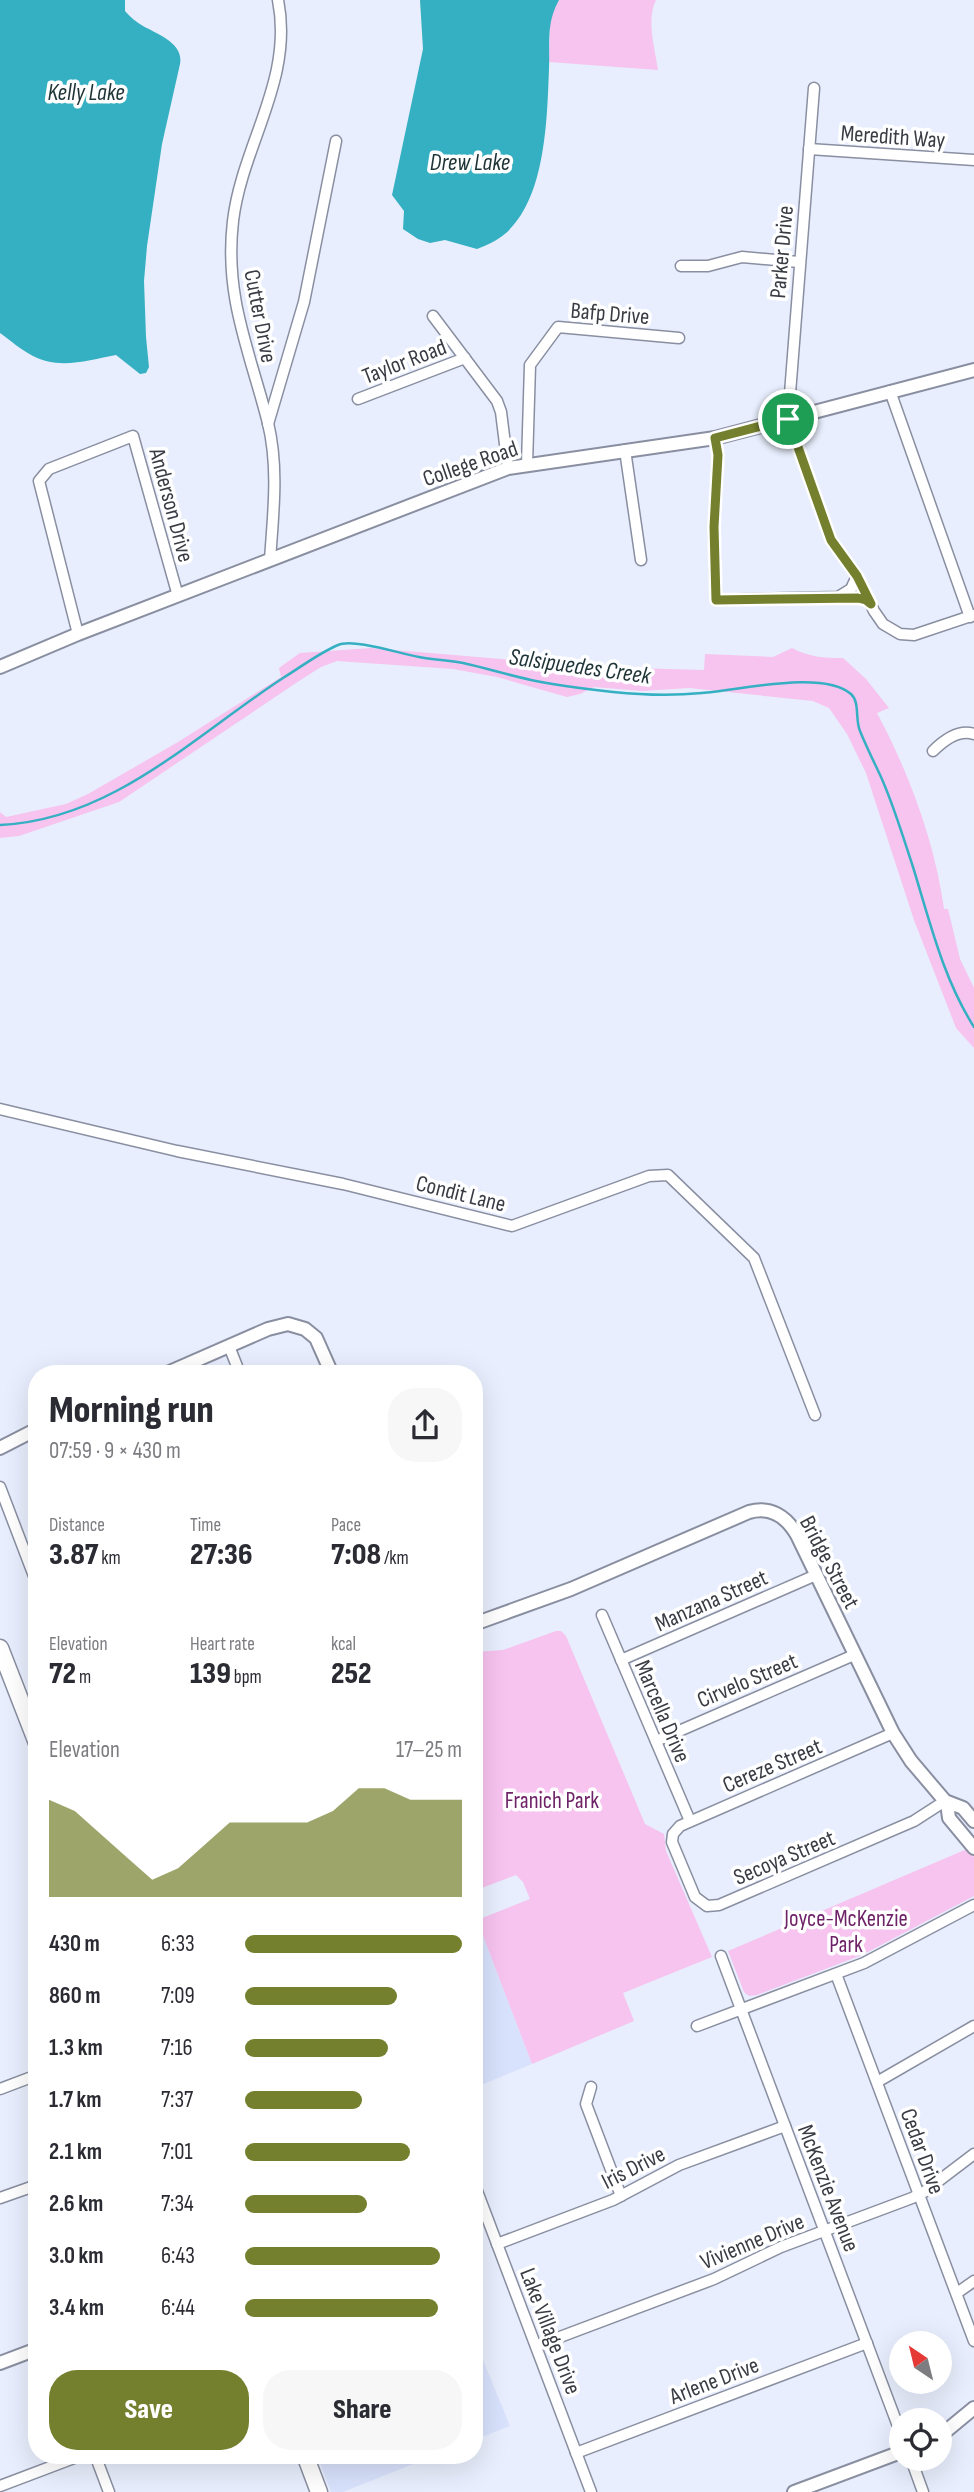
<!DOCTYPE html>
<meta charset="utf-8">
<style>
:root{--surface:#fff;--page:#f7f7f7;--text:#2b2b33;--muted:#7c7c81;--accent:#74802d}
body{margin:0;font-family:"Sofia Sans Condensed",sans-serif;background:var(--page);color:var(--text);height:100vh;display:flex;flex-direction:column;font-size:26px;white-space:nowrap}
*{box-sizing:border-box;margin:0}
p{font-size:23px;color:var(--muted)}
.icon{flex:none;width:38px;height:38px;fill:none;stroke:currentColor;stroke-width:2;stroke-linecap:round;stroke-linejoin:round}
.map{position:relative;flex:1;overflow:hidden}
.panel{position:absolute;left:28px;top:1365px;width:455px;height:1099px;display:flex;flex-direction:column;background:var(--surface);border-radius:28px;box-shadow:0 7px 28px #0002}
.panel>*{flex:none}
.needle{width:46px;rotate:325deg}
.controls{position:absolute;left:889px;top:2331px;display:grid;gap:14px}
.controls a{display:grid;place-items:center;width:63px;height:63px;border-radius:50%;background:var(--surface);box-shadow:0 7px 28px #0002;font-size:35px}
.pin{position:absolute;display:grid;place-items:center;width:60px;height:60px;color:#fff;margin:-30px;border:4px solid #fff;border-radius:50%;box-shadow:0 2px 7px #0007}
.round{display:grid;place-items:center;flex:none;width:74px;height:74px;border-radius:28px;background:var(--page)}
.overview{display:flex;align-items:center;justify-content:space-between;height:119px;padding:0 21px}
h1{font-size:38px;font-weight:800;line-height:52px}
.metrics{display:grid;grid-template-columns:repeat(3,1fr);gap:10px;height:119px;padding:7px 21px}
.metrics div{display:grid;align-content:center}
.metrics b{font-size:30px;font-weight:800}
.metrics small{font-size:19px;font-weight:400}
.metrics p{font-size:19px}
.chart{height:196px;padding:14px 21px}
.chart p{display:flex;justify-content:space-between}
.chart svg{width:100%;height:126px;margin-top:7px;fill:var(--accent);opacity:.7}
.primary-button{display:flex;gap:14px;margin-top:auto;padding:14px 21px}
.primary-button a{flex:1;height:80px;border-radius:28px;background:var(--accent);color:#fff;font-size:28px;font-weight:800;line-height:80px;text-align:center}
.primary-button a+a{background:var(--page);color:var(--text)}
ul{padding:0 21px;list-style:none;font-size:23px}
li{display:grid;grid-template-columns:112px 84px 1fr;align-items:center;height:52px}
li i{height:18px;border-radius:9px;background:var(--accent)}
.map>svg:first-child{display:block}
.built{fill:#d9e2fc}
.green{fill:#f7c3ef}
.water{fill:#35b0c2}
.lines{fill:none;stroke-linecap:round;stroke-linejoin:round}
.stream{stroke:#35b0c2;stroke-width:2.5}
.minor-casing{stroke:#898fa1;stroke-width:13}
.tertiary-casing{stroke:#898fa1;stroke-width:16}
.primary-casing{stroke:#898fa1;stroke-width:19}
.minor{stroke:#fff;stroke-width:10}
.tertiary{stroke:#fff;stroke-width:12}
.primary{stroke:#fff;stroke-width:16}
.route-casing{stroke:#fff;stroke-width:14}
.route{stroke:#74802d;stroke-width:9}
.labels{text-anchor:middle;stroke-width:7;stroke-linejoin:round;paint-order:stroke}
.street-label{font-size:23px;fill:#3a3c44;stroke:#fff}
.park-label{font-size:23px;fill:#6e2267;stroke:#fff}
.water-label{font-size:24px;font-style:italic;fill:#1e3336;stroke:#fff}
</style>
<div class="map">
<svg width="974" height="2492" viewBox="0 0 974 2492">
<rect width="100%" height="100%" fill="#e8eefd"/>
<g class="built">
<polygon points="474,1920 477,1920 532,2064 474,2088"/>
<polygon points="474,2338 510,2426 474,2440"/>
<polygon points="317,2455 436,2455 343,2492 331,2492"/>
</g>
<g class="green">
<path d="M559 0H656C646 20 655 48 658 70L549 62 550 15Z"/>
<path d="M371 648 597 667 704 670 705 654 773 657 792 648C808 657 824 658 843 658L866 679 889 708 877 713C909 773 935 842 944 909H948L960 959 974 988V1048L956 1028 914 920 866 773 847 734 829 708 813 701 689 688 643 691 594 687 580 694 567 697 497 677 453 669 337 661 321 667 296 683 119 802 19 836 0 838V812L6 817 66 804 88 794 178 742 281 677 279 668 300 653Z"/>
<polygon points="556,1631 561,1631 566,1636 645,1824 664,1834 666,1851 712,1957 623,1993 634,2021 532,2064 477,1920 530,1899 523,1882 516,1875 474,1891 474,1652 503,1650"/>
<polygon points="967,1849 974,1857 974,1896 862,1955 757,1995 749,1996 744,1992 728,1951"/>
</g>
<g class="water">
<path d="M0 0H125V11C130 17 136 22 143 26 157 34 184 43 180 64L162 144 147 246 144 281 146 337 149 367 146 373 140 374 116 355C89 360 59 370 33 356 21 350 10 340 0 333Z"/>
<path d="M420 0H559C546 23 550 43 549 69 547 119 546 197 506 233 497 241 487 245 477 249L445 240 430 243 418 239 403 229 404 211 392 195 423 49Z"/>
</g>
<g class="lines">
<path class="stream" d="M0 825C112 820 194 736 283 678 301 667 319 653 338 645 353 638 401 654 419 657 433 660 448 660 463 663 486 668 508 675 531 680 558 686 585 689 613 692 642 695 672 696 702 693 736 691 823 669 851 694 860 702 855 720 860 731 866 746 874 762 881 777 894 806 903 837 913 867 930 922 943 978 974 1027"/>
<defs>
<g id="minor">
<polyline points="814,88 788,419 831,540 857,576 874,611 883,624 900,634 914,635 974,615"/>
<polyline points="809,149 974,160"/>
<polyline points="681,266 708,266 742,257 799,262"/>
<polyline points="433,316 497,401 501,412 508,468"/>
<polyline points="890,391 970,617"/>
<polyline points="358,399 465,358"/>
<polyline points="268,424 304,302 336,141"/>
<polyline points="715,438 718,455 714,527 716,600 838,597 851,589 857,576"/>
<polyline points="625,450 641,560"/>
<polyline points="527,464 530,365 558,327 679,338"/>
<path d="M270 560C273 515 279 468 268 423 250 352 224 297 233 221 242 145 294 80 278 0"/>
<polyline points="78,634 39,481 49,469 133,436 178,596"/>
<path d="M933 751C943 741 959 729 974 734"/>
<polyline points="0,1109 177,1151 343,1184 512,1226 649,1176 668,1175 754,1258 815,1415"/>
<polyline points="229,1346 240,1374"/>
<polyline points="0,1487 37,1584"/>
<polyline points="602,1615 690,1821"/>
<polyline points="621,1660 816,1575"/>
<polyline points="893,1733 680,1826 673,1834 672,1842 695,1897 707,1906 719,1905 914,1821 945,1801"/>
<polyline points="656,1741 854,1655"/>
<polyline points="721,1956 901,2434"/>
<polyline points="836,1974 974,2341"/>
<polyline points="697,2026 864,1963 974,1905"/>
<polyline points="877,2082 974,2026"/>
<polyline points="591,2087 586,2104 621,2196"/>
<polyline points="0,2089 37,2075"/>
<polyline points="474,2183 591,2492"/>
<polyline points="0,2198 37,2185"/>
<polyline points="497,2244 613,2200 679,2165 785,2126"/>
<polyline points="957,2293 974,2281"/>
<polyline points="536,2346 714,2279 781,2247 912,2198 924,2192 974,2154"/>
<polyline points="576,2453 867,2343"/>
<polyline points="95,2455 109,2492"/>
<polyline points="911,2459 923,2492"/>
<polyline points="0,2486 82,2455"/>
</g>
<g id="tertiary">
<polyline points="0,667 78,634 508,468 715,438 974,370"/>
<polyline points="165,1374 268,1329 288,1324 305,1329 316,1338 332,1374"/>
<polyline points="0,1448 37,1429"/>
<path d="M474 1624 571 1589 749 1512C770 1506 786 1516 797 1535L893 1733 911 1761 945 1801 963 1808 974 1821"/>
<polyline points="947,1803 949,1818 974,1848"/>
<polyline points="0,2363 37,2349"/>
<polyline points="940,2436 974,2408"/>
<polyline points="794,2492 901,2452"/>
</g>
<g id="primary">
<polyline points="0,1648 37,1743"/>
<polyline points="305,2455 319,2492"/>
</g>
</defs>
<use href="#minor" class="minor-casing"/>
<use href="#tertiary" class="tertiary-casing"/>
<use href="#primary" class="primary-casing"/>
<use href="#minor" class="minor"/>
<use href="#tertiary" class="tertiary"/>
<use href="#primary" class="primary"/>
</g>
<g class="lines">
<defs>
<polygon id="route" points="788,419 831,540 857,576 871,604 866,600 858,598 716,600 714,527 718,455 715,438"/>
</defs>
<use href="#route" class="route-casing"/>
<use href="#route" class="route"/>
</g>
<g class="labels">
<g class="street-label">
<text transform="translate(893 136) rotate(4)" y="8">Meredith Way</text>
<text transform="translate(781 252) rotate(-85)" y="8">Parker Drive</text>
<text transform="translate(610 313) rotate(5)" y="8">Bafp Drive</text>
<text transform="translate(261 316) rotate(79)" y="8">Cutter Drive</text>
<text transform="translate(404 361) rotate(-21)" y="8">Taylor Road</text>
<text transform="translate(470 463) rotate(-19)" y="8">College Road</text>
<text transform="translate(172 505) rotate(75)" y="8">Anderson Drive</text>
<text transform="translate(461 1193) rotate(14)" y="8">Condit Lane</text>
<text transform="translate(830 1562) rotate(62)" y="8">Bridge Street</text>
<text transform="translate(711 1600) rotate(-24)" y="8">Manzana Street</text>
<text transform="translate(747 1680) rotate(-23)" y="8">Cirvelo Street</text>
<text transform="translate(663 1711) rotate(67)" y="8">Marcella Drive</text>
<text transform="translate(772 1765) rotate(-23)" y="8">Cereze Street</text>
<text transform="translate(784 1857) rotate(-23)" y="8">Secoya Street</text>
<text transform="translate(923 2151) rotate(70)" y="8">Cedar Drive</text>
<text transform="translate(633 2167) rotate(-27)" y="8">Iris Drive</text>
<text transform="translate(829 2188) rotate(69)" y="8">McKenzie Avenue</text>
<text transform="translate(752 2241) rotate(-23)" y="8">Vivienne Drive</text>
<text transform="translate(551 2331) rotate(69)" y="8">Lake Village Drive</text>
<text transform="translate(714 2380) rotate(-21)" y="8">Arlene Drive</text>
</g>
<g class="park-label">
<text x="552" y="1808">Franich Park</text>
<text x="846" y="1926">Joyce-McKenzie<tspan x="846" dy="26">Park</tspan></text>
</g>
<g class="water-label">
<text x="86" y="100">Kelly Lake</text>
<text x="470" y="170">Drew Lake</text>
<text transform="translate(580 666) rotate(8)" y="8">Salsipuedes Creek</text>
</g>
</g>
</svg>
<div class="controls">
<a><svg class="needle" viewBox="-14 -14 28 28"><path d="M0-13l5 13h-10z" fill="#e53935"/><path d="M0 13l5-13h-10z" fill="#7c7c81"/></svg></a>
<a><svg class="icon" aria-label="locate" viewBox="0 0 24 24"><circle cx="12" cy="12" r="6"/><path d="M12 2v4M12 18v4M2 12h4M18 12h4"/></svg></a>
</div>
<div class="pin" style="left:788px;top:419px;background:#1e9e55"><svg class="icon" aria-label="arrive" viewBox="0 0 24 24"><path d="M6 21V4h12l-3 4 3 4H6"/></svg></div>
<section class="panel">
<div class="overview"><div><h1>Morning run</h1><p>07:59 · 9 × 430 m</p></div><a class="round"><svg class="icon" aria-label="share" viewBox="0 0 24 24"><path d="M12 15V3M7 8l5-5 5 5M5 13v7h14v-7"/></svg></a></div>
<div class="metrics">
<div><p>Distance</p><b>3.87<small> km</small></b></div>
<div><p>Time</p><b>27:36</b></div>
<div><p>Pace</p><b>7:08<small> /km</small></b></div>
</div>
<div class="metrics">
<div><p>Elevation</p><b>72<small> m</small></b></div>
<div><p>Heart rate</p><b>139<small> bpm</small></b></div>
<div><p>kcal</p><b>252</b></div>
</div>
<div class="chart"><p><span>Elevation</span>17–25 m</p>
<svg viewBox="0 0 160 44" preserveAspectRatio="none"><path d="M0 44V10L10 14L20 22L30 30L40 38L50 34L60 26L70 18L80 18L90 18L100 18L110 14L120 6L130 6L140 10L150 10L160 10V44z"/></svg>
</div>
<ul>
<li><b>430 m</b>6:33<i style="width:100%"></i></li>
<li><b>860 m</b>7:09<i style="width:70%"></i></li>
<li><b>1.3 km</b>7:16<i style="width:66%"></i></li>
<li><b>1.7 km</b>7:37<i style="width:54%"></i></li>
<li><b>2.1 km</b>7:01<i style="width:76%"></i></li>
<li><b>2.6 km</b>7:34<i style="width:56%"></i></li>
<li><b>3.0 km</b>6:43<i style="width:90%"></i></li>
<li><b>3.4 km</b>6:44<i style="width:89%"></i></li>
</ul>
<div class="primary-button"><a>Save</a><a>Share</a></div>
</section>
</div>
